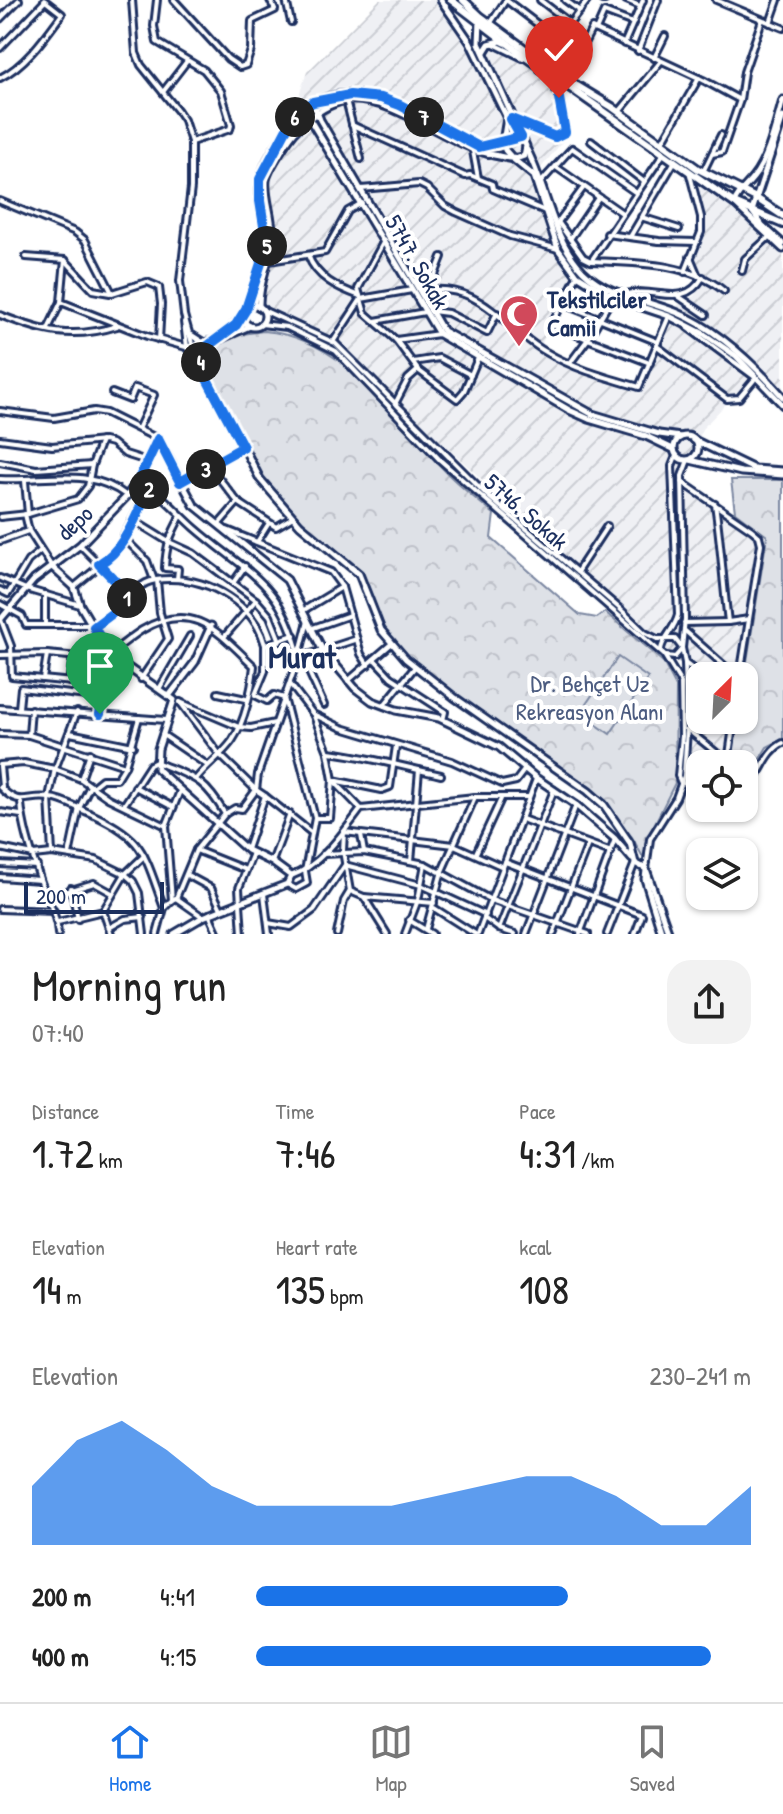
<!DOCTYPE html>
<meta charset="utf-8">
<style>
:root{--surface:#fff;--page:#f2f2f2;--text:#222;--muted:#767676;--line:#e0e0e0;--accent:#1a73e8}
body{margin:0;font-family:"Patrick Hand",sans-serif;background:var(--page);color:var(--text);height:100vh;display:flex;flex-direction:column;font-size:30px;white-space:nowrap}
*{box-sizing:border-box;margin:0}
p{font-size:26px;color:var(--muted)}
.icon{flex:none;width:44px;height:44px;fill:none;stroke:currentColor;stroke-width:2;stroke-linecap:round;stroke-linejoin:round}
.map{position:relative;height:934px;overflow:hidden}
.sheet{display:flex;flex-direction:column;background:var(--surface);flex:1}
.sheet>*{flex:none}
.needle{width:52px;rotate:24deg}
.fabs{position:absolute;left:686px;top:662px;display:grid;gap:16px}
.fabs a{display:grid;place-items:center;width:72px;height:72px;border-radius:16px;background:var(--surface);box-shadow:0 2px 6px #0004;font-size:40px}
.scale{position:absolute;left:24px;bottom:20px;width:140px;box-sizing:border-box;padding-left:8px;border:4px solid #1b2f5e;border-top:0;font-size:22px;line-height:28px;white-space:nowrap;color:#1b2f5e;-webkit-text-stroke:6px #fff;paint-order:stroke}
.pin{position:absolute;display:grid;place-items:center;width:68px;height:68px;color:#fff;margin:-82px -34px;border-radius:50% 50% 50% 0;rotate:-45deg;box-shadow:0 0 8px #0007}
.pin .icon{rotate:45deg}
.km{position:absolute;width:40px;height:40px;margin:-20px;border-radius:50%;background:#222;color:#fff;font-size:22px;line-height:40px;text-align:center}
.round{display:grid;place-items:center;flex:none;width:84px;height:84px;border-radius:24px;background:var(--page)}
.summary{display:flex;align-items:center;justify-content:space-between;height:136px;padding:0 32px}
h1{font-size:44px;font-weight:600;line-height:60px}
.figures{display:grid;grid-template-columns:repeat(3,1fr);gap:12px;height:136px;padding:8px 32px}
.figures div{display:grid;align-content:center}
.figures b{font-size:40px;font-weight:600}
.figures small{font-size:22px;font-weight:400}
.figures p{font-size:22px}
.chart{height:224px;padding:16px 32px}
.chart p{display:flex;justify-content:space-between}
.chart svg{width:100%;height:144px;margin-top:8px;fill:var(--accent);opacity:.7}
ul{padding:0 32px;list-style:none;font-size:26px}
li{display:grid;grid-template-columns:128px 96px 1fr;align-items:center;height:60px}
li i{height:20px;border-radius:10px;background:var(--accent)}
.tabs{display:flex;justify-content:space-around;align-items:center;height:112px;border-top:2px solid var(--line);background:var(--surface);font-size:22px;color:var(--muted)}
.tabs a{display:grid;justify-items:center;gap:4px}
.tabs .current{color:var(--accent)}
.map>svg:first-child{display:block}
.industrial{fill:url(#industrial-furrows)}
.forest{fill:url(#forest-crowns);stroke:#7c88a2;stroke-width:2}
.garden{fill:#dee1e7;stroke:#7c88a2;stroke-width:2}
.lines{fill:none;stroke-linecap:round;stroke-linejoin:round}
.street-casing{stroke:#1b2f5e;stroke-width:10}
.secondary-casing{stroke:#1b2f5e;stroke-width:11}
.primary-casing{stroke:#1b2f5e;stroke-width:12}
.street{stroke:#fff;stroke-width:4}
.secondary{stroke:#fff;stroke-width:5}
.primary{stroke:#fff;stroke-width:6}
.route-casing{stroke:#fff;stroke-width:16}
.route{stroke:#1a73e8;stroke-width:10}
.labels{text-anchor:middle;stroke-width:8;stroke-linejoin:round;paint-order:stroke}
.street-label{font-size:24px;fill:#1b2f5e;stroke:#fff}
.poi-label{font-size:24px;font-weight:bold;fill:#1b2f5e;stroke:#fff;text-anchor:start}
.park-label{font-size:24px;fill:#4c5c80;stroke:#fff}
.district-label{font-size:32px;font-weight:bold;fill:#1b2f5e;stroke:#fff}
</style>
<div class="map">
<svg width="783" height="934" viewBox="0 0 783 934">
<defs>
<pattern id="industrial-furrows" width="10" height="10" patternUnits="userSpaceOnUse" patternTransform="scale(2)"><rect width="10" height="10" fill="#eff0f4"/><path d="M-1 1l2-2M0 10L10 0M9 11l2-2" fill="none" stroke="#ccced4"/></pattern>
<pattern id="forest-crowns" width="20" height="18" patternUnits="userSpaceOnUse" patternTransform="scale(2)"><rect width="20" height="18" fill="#dee1e7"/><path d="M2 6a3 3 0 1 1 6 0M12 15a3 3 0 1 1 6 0" fill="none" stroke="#bec1c9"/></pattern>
</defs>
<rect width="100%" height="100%" fill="#fff"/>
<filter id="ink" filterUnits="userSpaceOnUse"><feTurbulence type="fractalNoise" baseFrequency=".0125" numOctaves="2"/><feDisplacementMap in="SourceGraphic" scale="16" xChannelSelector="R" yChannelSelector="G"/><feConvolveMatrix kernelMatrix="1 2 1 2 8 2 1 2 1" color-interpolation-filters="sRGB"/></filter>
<g filter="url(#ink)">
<polygon class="industrial" points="379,0 439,0 473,54 501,41 562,84 571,131 532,179 548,232 573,275 538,352 609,384 642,391 678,305 694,296 701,286 693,260 704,232 702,209 692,176 735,209 783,253 783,389 762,366 702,429 684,490 757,538 759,543 739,676 700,676 700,720 733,720 726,764 700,764 700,782 689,781 691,674 332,340 267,308 262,294 273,256 275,232 269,182 290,145 304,126 300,92 307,72"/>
<g class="forest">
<path d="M264 331C347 338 394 419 448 474 462 488 478 501 494 514L491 538 580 615 597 618 605 612 663 662 676 687 675 783 645 843V861L632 837 604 803 522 740 454 696 406 659 382 630 374 613 362 573 315 535 258 472 200 364C200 337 243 334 264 331Z"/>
<polygon points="731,480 783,480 783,739 767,747 744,785 744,764 731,764 738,720 744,720 744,680 767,536 735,512"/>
</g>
<polygon class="garden" points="618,657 648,678 610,734 580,713"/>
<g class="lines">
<defs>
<g id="street">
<polyline points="132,0 136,53 141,65 178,111 184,120 191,142 191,188 180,281 184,315 196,358"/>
<polyline points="157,0 154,26 157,42 204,70 221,91 231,125 230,129 191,142"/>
<polyline points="174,0 228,59 240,67 246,65 251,50 252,21 275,10 270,0"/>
<polyline points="286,0 291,22"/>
<polyline points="506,0 578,55"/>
<polyline points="540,0 570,23"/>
<polyline points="565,0 580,11"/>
<polyline points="602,0 605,0"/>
<polyline points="626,0 640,6"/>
<polyline points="716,0 783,28"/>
<polyline points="0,19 19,0"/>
<polyline points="770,23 778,0"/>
<polyline points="490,24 506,0"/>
<polyline points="596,30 703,80 740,100 722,152 712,154"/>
<polyline points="492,43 523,58"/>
<polyline points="624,44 643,0"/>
<polyline points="0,48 45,1"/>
<polyline points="638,51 658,0"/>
<polyline points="654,58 665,36"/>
<polyline points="541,61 588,0"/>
<path d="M0 78C26 65 45 37 62 14L44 0"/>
<polyline points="566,79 592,28 596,30 604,12 633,23"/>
<polyline points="163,92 187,61"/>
<polyline points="346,100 361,159"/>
<polyline points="740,100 744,72 762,20"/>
<polyline points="619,112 661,61"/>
<polyline points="514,120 555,137 565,132 554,81 540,70"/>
<polyline points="352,125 465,176 470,175 492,184 493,189 545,211"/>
<polyline points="591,141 643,181"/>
<polyline points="662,142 699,78"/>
<polyline points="473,151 478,178"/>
<polyline points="556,167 622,213"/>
<polyline points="703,172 721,135"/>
<polyline points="542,181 572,148 635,192"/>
<polyline points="361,189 419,184 427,188 445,206 456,212 510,236 558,249"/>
<polyline points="0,201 75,232 85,240 112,293 147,282 159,287 161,304 159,340"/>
<polyline points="641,217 679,229"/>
<polyline points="558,222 584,187"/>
<polyline points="556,223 558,222 583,257 591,261 664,153"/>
<polyline points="607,234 659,241 696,242"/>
<polyline points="630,237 675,161"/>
<polyline points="570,239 598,198"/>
<path d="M308 255C316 278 338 288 360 296"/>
<polyline points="26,257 65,260 93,290 110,293"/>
<polyline points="690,257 698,276"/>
<polyline points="269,261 325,252 348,211 362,203"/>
<path d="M592 261C635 263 689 262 724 291"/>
<polyline points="742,271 745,259 769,237"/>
<polyline points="685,272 701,232 701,217 689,171"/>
<polyline points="577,276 551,325 650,363"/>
<polyline points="412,290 361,299 365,313 396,340 418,370 457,399 464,391 478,358"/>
<polyline points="429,290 442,257"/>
<path d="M421 292C477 278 505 329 546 352 574 369 608 378 639 387L669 316"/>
<path d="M626 294C656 286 683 310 703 277"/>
<polyline points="678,296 706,315"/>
<polyline points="61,302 147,336 186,347"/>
<polyline points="561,303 658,342"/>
<polyline points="263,310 335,343 488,496 619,608 645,633 657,639 675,639 682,648"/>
<polyline points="432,311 448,313 487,333 497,313"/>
<path d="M0 315C43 332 72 340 117 326"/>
<polyline points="375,321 425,312"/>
<polyline points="184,322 187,347"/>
<polyline points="261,324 287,327 336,351 440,460 664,655 681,683 682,736 678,776 681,783"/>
<polyline points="687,327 756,378"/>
<polyline points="48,329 61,302 65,260"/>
<polyline points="396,340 439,334"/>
<polyline points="333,342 361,299 358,289 384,241"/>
<polyline points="657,346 727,399 739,398 754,380"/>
<polyline points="413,362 439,358 471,375"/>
<polyline points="570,363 588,339 612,298"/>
<polyline points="112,393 130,400 135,388 154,395 139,427"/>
<polyline points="395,404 408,379 418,370"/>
<polyline points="0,411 54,418 94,411 106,413 158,439"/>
<polyline points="0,439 52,446 104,441 112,443 125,454 147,461"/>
<polyline points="0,462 36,469 92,465"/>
<polyline points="210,467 238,502 276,527 293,517"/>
<path d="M0 479C45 482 88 466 127 496"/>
<path d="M139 479C161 493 176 511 195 528 248 574 281 581 299 656L258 774 256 790 265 796 247 849"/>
<polyline points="25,481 28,514"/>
<polyline points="180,482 243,447"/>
<polyline points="682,482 752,530 759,536 761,544 740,676"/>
<path d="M715 504C721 544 723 582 728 622L749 619"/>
<polyline points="25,514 29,531 52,567"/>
<polyline points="0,517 28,514 78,499 88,486 92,465 101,441"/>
<polyline points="133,520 167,541 193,553 256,600 270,616 280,641"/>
<polyline points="219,524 238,502"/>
<polyline points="227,530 331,572 342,587 361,654 368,665"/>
<polyline points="124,538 147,561 154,580"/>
<polyline points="0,541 28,531"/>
<polyline points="257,542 269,523"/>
<polyline points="80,545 129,594"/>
<polyline points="577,572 607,526"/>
<polyline points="0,578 26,589 80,605"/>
<path d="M177 579 178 569 165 568C166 545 170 536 181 516"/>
<polyline points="233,583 245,566"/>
<polyline points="74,587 108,559 120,544 150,486"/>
<polyline points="0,590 8,594 28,561 40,551"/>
<polyline points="0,604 22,616 26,625 92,625"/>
<polyline points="304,610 342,587"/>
<polyline points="1,620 11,646 12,676 103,685"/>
<polyline points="308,621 299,656 302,657 357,639"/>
<polyline points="684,623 728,622"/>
<polyline points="45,624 45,594"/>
<path d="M94 627C102 621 112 615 119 608 128 598 134 589 146 583 154 579 162 579 170 579 211 579 254 604 265 645L294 635"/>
<polyline points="313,628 350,615"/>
<polyline points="684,630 736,676"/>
<polyline points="224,637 256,600"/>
<polyline points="265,645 265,671 255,695 267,701 274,695 284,698 315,818 305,871 307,883 296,889 287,884"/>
<path d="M661 650C661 640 675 629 678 615L672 466 676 456"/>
<path d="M0 655 47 654 101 659C116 650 128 639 142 630 193 599 219 633 254 666 252 689 245 722 232 741 222 755 207 765 196 779"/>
<polyline points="666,656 675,657 681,650"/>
<polyline points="302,657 324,705"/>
<polyline points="374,659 391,677 445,712 443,720"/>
<polyline points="685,663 702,676"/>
<polyline points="43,679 47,654"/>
<polyline points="141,679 168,639 160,613 157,580"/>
<polyline points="348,681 391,644"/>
<polyline points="69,682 73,657"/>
<polyline points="80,683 83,658"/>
<polyline points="290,684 313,714 342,728 452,761 502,784 516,781 525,769"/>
<polyline points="159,689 190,636"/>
<polyline points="687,692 700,704"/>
<polyline points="218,693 246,699"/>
<polyline points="180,702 219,754 256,790 242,809 235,808 225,814"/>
<polyline points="180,702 239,727 251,728 275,723"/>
<polyline points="384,705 415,667"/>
<polyline points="0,708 166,720"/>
<polyline points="19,708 21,688 103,698"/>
<polyline points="100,714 103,698 101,659"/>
<polyline points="314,716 328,752 333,780 361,809"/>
<polyline points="718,720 731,732"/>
<polyline points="687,729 728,762"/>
<polyline points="70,733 133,746"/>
<polyline points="0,734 29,735 125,766"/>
<polyline points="29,735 31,709"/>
<polyline points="163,735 207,765"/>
<path d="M328 752C367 756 403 767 441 775"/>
<polyline points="728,762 734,720"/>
<polyline points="0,765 24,763 55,769 81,779 108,798 166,826"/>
<polyline points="0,766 2,787"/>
<polyline points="81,779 90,753"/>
<polyline points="681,783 700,785"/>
<path d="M0 787C21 809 26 794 50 798 62 799 75 807 85 811 145 837 143 851 164 908"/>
<polyline points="92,787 102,779 117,779 125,766 139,718"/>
<polyline points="135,787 173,807"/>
<path d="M744 789C762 778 763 753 783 743"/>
<polyline points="265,796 312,833"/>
<path d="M21 803C23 828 32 854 40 879 46 898 57 913 58 934"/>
<path d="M124 805 150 765 156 762C194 778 203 777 225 814L196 850 176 898 172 900"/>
<polyline points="0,812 21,815"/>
<polyline points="315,818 330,818 333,780 382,790 390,787 396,746"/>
<polyline points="522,819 611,852"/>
<polyline points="361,835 364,852"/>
<polyline points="0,848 33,855 52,853 96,860 125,874 133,881 139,893 144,934"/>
<polyline points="196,850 246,870"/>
<polyline points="52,853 49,797 55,769 77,712"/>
<polyline points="476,853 501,799"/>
<polyline points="323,854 364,852 425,864 491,900 588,934"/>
<polyline points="69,855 79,808 90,786"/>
<polyline points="411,861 419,770"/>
<polyline points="272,862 290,814"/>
<polyline points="505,862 642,915 635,934"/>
<polyline points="0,864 37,866"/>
<polyline points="646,869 650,839 676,798 684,776 687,729 685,663 682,648 685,619 682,476 688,460"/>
<polyline points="187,875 211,888 221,909"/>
<path d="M291 876C320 866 342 834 361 809L475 797H529"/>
<polyline points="0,877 40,880"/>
<polyline points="71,888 78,919"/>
<polyline points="264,894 269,934"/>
<polyline points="48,897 94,883 112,893"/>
<polyline points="364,897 434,903"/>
<polyline points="176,898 203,917"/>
<polyline points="434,908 475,934"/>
<polyline points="0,909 54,911"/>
<polyline points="103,911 125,874 144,856"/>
<polyline points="209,914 218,934"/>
<polyline points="484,918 499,929 515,934"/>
<polyline points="409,920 432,934"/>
<polyline points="58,922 103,911 111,934"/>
<polyline points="268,923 291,927 314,910 345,865 421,885 486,915"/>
<polyline points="109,928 125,919 143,917"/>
<polyline points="426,929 442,871 475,797"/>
<polyline points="499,929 554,790"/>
<polyline points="157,934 164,908 172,900 166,826 180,791"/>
<polyline points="242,934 239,888 253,853"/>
<polyline points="337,934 344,901 350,891"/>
<polyline points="387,934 364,897 350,891 343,851 344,832 454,845 503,867"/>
<polyline points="405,934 418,900 425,864"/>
<polyline points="478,934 536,779"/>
<polyline points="526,934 576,805"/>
<polyline points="553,934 588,844"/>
<polyline points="580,934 615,839"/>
<polyline points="607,934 635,863"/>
</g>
<g id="secondary">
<polyline points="441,0 470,42 507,118 503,142 505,150 513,159 534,176 558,249 577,275 612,297 669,316 704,334 736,356 783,405"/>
<polyline points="484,52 489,44 501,41 505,43"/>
<path d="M783 100C776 124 769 158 753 178 746 187 739 191 734 203L783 249"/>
<polyline points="313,102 320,120 443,331 592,414 659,434 681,437"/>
<polyline points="303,108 439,334 569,410 589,419 646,436 673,449"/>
<polyline points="783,117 752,211 762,225 783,244"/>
<path d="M527 150C547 189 552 239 583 271 608 296 647 300 678 313 719 330 754 364 783 397"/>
<circle cx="254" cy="316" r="11"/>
<path d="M259 307C258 282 271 260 272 235 273 217 264 197 266 180 268 169 290 135 298 128 310 117 329 103 346 100 392 95 450 146 494 155 505 157 514 161 524 156L526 146 479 43 480 21"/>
<path d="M246 309C252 288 268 266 267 244 267 224 257 204 260 183 262 166 275 148 284 134 334 51 419 119 479 147L521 137"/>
<polyline points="250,326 220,339 187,347 214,389 260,479 300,525 359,574 381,630 406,659 454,697 588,791 604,805 630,843 635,863 646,869 669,934"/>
<polyline points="188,333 202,342"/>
<polyline points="224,336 243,315"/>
<polyline points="200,366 205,348 211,342"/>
<circle cx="686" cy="448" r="12"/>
<polyline points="158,439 194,505 287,580 322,649 355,688 372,701 396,710 439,718 499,747 536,778 576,805 615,839 632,859"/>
<polyline points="694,440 754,469 783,471"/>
<polyline points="690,460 741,472 783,475"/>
<polyline points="52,567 74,587 80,605 109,654 174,700 158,749 157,769 247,850 272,862 291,876 287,884 203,917 174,934"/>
<polyline points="0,620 34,580 80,545 127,496 139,479 158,439"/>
<polyline points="169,696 195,662 211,626"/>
<polyline points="646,870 645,879 662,934"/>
</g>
<g id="primary">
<polyline points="451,0 511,46 734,203 783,224"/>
<polyline points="463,0 480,16 555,71"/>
<polyline points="574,84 612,107 698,169 756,198 783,216"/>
</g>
</defs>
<use href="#street" class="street-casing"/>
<use href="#secondary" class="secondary-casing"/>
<use href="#primary" class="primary-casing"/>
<use href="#street" class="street"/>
<use href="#secondary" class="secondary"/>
<use href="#primary" class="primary"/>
</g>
</g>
<g class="lines" filter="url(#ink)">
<defs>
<path id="route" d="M100 714 103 698 101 659 109 654 94 627 118 609 129 595 99 564C126 549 137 513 150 486L139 479 158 439 180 482 243 447 200 366 205 348 236 325 246 309 267 245 260 201V179L286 130 303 108 313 102 350 95 381 98 400 105 479 147 521 137 511 119 555 137 565 132 559 98"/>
</defs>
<use href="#route" class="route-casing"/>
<use href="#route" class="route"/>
</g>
<defs>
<symbol id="mosque-pin" viewBox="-11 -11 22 30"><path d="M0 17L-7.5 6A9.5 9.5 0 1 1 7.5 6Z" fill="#d1495b" stroke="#fff"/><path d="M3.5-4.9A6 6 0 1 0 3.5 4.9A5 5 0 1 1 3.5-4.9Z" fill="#fff"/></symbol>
</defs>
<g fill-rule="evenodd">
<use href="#mosque-pin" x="497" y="292" width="44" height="60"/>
</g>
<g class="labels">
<g class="street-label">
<text transform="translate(417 262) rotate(60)" y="8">5747. Sokak</text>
<text transform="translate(526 512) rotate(41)" y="8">5746. Sokak</text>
<text transform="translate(75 523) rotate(-43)" y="8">depo</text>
</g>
<g class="poi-label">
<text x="547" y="308">Tekstilciler<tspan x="547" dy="28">Camii</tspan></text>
</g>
<g class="park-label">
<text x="590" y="692">Dr. Behçet Uz<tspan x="590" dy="28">Rekreasyon Alanı</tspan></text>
</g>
<g class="district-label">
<text x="302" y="668">Murat</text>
</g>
</g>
</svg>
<div class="fabs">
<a><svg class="needle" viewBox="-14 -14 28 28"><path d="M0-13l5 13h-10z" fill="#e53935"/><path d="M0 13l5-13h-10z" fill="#767676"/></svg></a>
<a><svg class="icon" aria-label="locate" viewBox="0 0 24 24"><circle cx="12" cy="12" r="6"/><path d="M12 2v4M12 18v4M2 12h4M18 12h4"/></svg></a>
<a><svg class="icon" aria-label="layers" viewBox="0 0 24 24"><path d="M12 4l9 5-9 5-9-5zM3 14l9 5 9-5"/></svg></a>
</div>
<div class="scale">200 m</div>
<div class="pin" style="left:100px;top:714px;background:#1e9e55"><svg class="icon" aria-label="arrive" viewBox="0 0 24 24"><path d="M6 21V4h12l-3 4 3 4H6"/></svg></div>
<div class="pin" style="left:559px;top:98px;background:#d93025"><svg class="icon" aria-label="check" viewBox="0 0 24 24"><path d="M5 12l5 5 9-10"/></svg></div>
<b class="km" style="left:127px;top:598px">1</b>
<b class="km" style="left:149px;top:489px">2</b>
<b class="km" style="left:206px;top:469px">3</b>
<b class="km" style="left:201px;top:362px">4</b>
<b class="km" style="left:267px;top:246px">5</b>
<b class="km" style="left:295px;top:117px">6</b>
<b class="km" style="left:424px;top:117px">7</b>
</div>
<section class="sheet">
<div class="summary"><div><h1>Morning run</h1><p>07:40</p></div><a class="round"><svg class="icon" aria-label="share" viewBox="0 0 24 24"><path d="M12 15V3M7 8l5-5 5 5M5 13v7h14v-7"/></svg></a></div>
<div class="figures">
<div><p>Distance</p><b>1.72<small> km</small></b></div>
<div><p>Time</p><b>7:46</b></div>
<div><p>Pace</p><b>4:31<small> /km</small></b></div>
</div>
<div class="figures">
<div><p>Elevation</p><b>14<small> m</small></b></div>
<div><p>Heart rate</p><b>135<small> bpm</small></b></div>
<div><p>kcal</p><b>108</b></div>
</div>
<div class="chart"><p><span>Elevation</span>230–241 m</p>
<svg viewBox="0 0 160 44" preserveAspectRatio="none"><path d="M0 44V26L10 12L20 6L30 15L40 26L50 32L60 32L70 32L80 32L90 29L100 26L110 23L120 23L130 29L140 38L150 38L160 26V44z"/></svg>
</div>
<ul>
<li><b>200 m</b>4:41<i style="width:63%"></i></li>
<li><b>400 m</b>4:15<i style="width:92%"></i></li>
</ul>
</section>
<nav class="tabs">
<a class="current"><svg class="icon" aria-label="home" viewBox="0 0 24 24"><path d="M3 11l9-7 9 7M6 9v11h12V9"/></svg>Home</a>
<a><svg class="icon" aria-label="map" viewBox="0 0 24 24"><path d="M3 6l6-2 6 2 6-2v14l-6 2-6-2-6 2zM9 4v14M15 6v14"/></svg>Map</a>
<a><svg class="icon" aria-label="saved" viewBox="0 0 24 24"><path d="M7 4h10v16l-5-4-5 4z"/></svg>Saved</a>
</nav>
